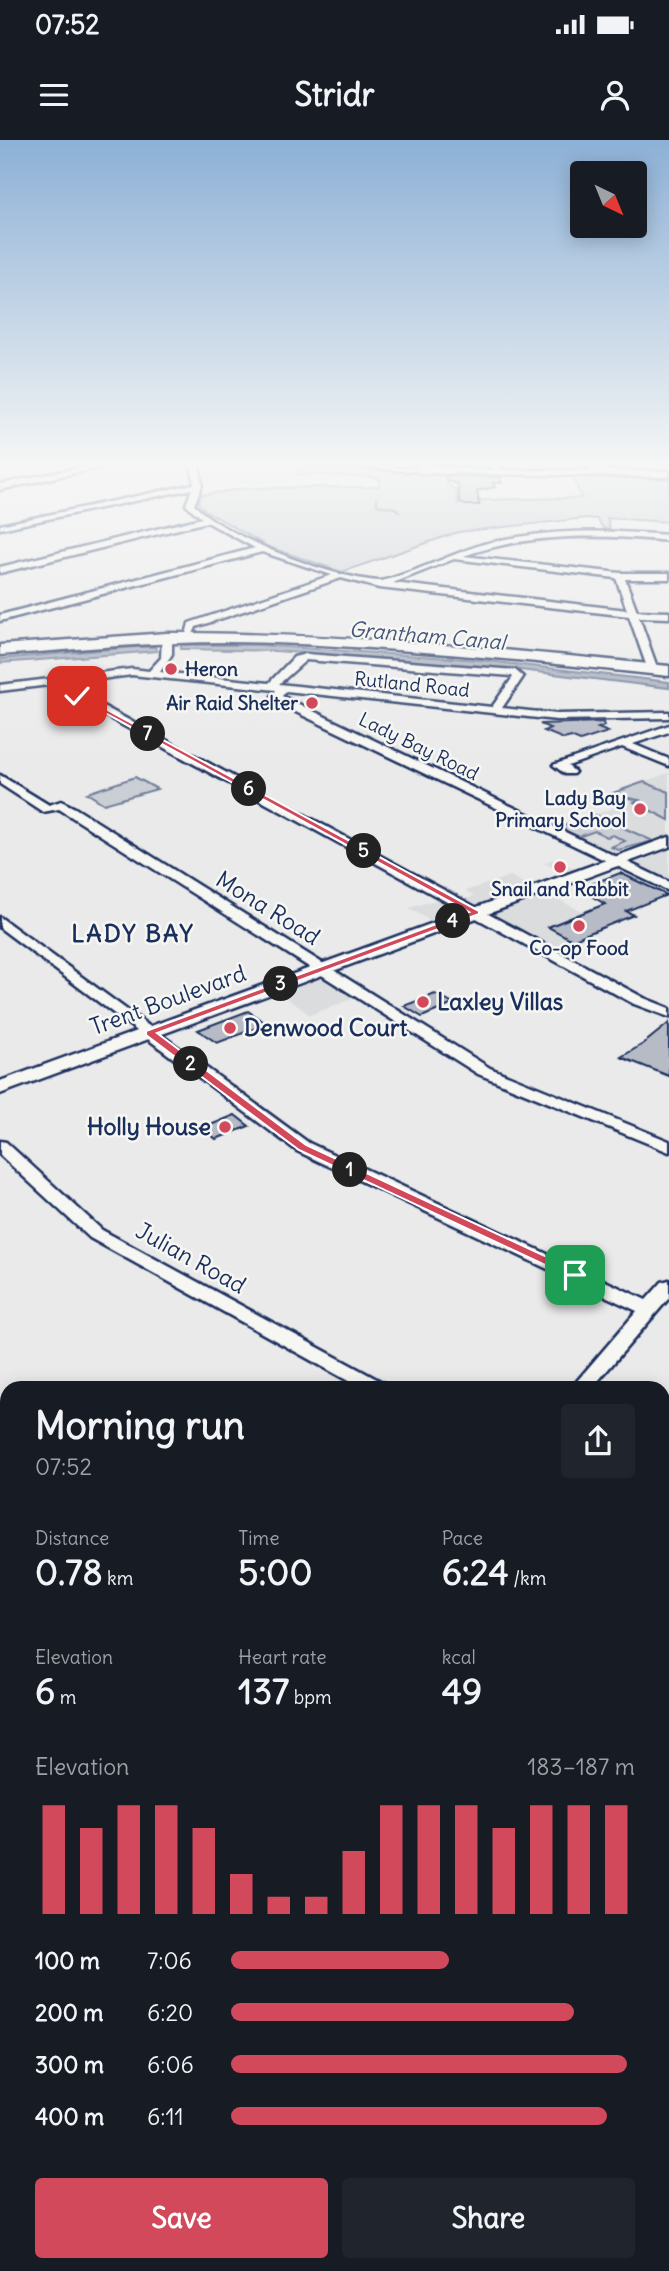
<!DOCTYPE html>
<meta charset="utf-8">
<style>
:root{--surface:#171b24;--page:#20242c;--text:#f1f3f6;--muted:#9ea1a6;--accent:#d1495b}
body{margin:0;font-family:Delius,sans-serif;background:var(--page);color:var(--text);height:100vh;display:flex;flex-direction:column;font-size:26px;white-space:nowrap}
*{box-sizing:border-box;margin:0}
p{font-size:23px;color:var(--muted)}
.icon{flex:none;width:38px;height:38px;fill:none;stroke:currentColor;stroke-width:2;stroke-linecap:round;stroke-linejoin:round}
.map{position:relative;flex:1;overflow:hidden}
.drawer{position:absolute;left:0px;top:1241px;width:670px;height:891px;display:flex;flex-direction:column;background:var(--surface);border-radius:21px 21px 0 0;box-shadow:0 4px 18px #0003}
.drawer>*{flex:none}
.needle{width:46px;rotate:137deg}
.tools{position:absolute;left:570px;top:21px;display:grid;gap:14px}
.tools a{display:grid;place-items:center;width:77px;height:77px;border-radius:7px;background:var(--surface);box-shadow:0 4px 18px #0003;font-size:35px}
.pin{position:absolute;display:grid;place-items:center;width:60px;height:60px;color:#fff;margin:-30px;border-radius:14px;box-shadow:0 4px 10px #0006}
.km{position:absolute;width:35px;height:35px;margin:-18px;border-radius:50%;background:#222;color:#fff;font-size:19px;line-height:35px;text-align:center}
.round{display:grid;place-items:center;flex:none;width:74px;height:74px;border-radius:7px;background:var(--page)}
.head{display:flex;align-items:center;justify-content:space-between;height:119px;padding:0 35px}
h1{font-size:38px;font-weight:700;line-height:52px}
.stats{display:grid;grid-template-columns:repeat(3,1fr);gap:10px;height:119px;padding:7px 35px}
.stats div{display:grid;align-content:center}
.stats b{font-size:35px;font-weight:700}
.stats small{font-size:19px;font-weight:400}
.stats p{font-size:19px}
.chart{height:196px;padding:14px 35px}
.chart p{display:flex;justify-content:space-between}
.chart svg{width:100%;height:126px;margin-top:7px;stroke:var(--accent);stroke-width:6}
.action{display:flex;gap:14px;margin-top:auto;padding:14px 35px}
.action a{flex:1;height:80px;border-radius:7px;background:var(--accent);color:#fff;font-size:28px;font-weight:700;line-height:80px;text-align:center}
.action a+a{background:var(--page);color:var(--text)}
ul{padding:0 35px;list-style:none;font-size:23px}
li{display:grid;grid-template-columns:112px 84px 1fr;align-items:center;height:52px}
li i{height:18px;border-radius:9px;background:var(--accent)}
.status{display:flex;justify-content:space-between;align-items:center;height:49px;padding:0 35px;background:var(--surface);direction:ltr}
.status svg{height:19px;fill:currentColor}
header{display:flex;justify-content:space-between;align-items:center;height:91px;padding:0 35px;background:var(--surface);font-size:32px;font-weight:700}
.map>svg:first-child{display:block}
.built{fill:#dadcde}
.green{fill:#caced5;stroke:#727e9a;stroke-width:2}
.water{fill:#a2aaba;stroke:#6c7995;stroke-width:2}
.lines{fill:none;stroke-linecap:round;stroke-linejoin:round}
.stream{stroke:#6c7995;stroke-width:2.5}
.building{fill:#b6bbc6;stroke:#1b2f5e;stroke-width:2}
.minor-casing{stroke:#1b2f5e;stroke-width:5}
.tertiary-casing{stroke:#1b2f5e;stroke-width:5}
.trunk-casing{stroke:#1b2f5e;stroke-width:5}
.minor{fill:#f6f6f2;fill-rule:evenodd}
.tertiary{fill:#f6f6f2;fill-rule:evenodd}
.trunk{fill:#f6f6f2;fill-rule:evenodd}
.route{fill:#d1495b;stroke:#fff;stroke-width:2}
.poi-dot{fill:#d1495b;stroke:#f6f6f2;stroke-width:2.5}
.labels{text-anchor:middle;stroke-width:5;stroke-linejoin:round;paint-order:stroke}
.far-poi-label{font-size:19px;font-weight:bold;fill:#1b2f5e;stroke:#f6f6f2;text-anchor:end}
.far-street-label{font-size:19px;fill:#1b2f5e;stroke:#f6f6f2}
.far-water-label{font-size:21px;font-style:italic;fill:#44547a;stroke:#f6f6f2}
.street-label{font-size:23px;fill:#1b2f5e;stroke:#f6f6f2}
.poi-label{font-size:23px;font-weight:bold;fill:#1b2f5e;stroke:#f6f6f2;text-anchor:start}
.far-district-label{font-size:24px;font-weight:bold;letter-spacing:2px;fill:#1b2f5e;stroke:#f6f6f2}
</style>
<div class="status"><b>07:52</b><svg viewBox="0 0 49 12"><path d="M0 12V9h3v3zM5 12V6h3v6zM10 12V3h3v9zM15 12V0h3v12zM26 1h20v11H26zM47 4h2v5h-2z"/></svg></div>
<header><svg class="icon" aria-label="menu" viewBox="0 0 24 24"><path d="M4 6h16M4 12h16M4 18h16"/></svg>Stridr<svg class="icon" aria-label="person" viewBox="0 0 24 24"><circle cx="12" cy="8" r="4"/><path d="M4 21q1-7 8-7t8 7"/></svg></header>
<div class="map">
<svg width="669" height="2131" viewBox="0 0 669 2131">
<rect width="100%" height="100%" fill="#e9eae9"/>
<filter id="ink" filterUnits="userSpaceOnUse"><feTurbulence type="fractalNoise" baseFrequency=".0143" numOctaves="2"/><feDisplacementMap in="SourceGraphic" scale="14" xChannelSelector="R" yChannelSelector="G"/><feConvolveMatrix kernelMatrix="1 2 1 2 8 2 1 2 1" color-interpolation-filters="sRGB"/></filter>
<g filter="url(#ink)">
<g class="built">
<polygon points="116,324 305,324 288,343 208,345 200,328 146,330"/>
<polygon points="344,324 633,324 658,332 465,332"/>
<polygon points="669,633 669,695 618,710 620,712 615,715 558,688 630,662 608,654"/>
<polygon points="669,710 669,745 631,727 632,723"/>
<polygon points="554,719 585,733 568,739 577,743 549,755 610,785 550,810 483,774 444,789 409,768 456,754 466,759 474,756 466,751 510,736 530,746 565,733 544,723"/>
<polygon points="322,838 354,858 310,875 280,853"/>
</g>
<g class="green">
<polygon points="302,325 444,335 448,345 456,350 458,364 480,364 480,360 581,358 573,335 669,336 669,382 607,378 610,389 604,389 597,379 587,378 458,392 342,432 269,407 206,371 198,363 201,355 248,348 370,347 379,346 381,340 373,337 296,334"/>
<polygon points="135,637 157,649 104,664 87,653"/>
<polygon points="644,642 669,652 669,680 634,662 639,660 610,654"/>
<polygon points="595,675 653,701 618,710 611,707 625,701 613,695 607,697 595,691 578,697 558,688"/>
<polygon points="0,1450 7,1456 7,1654 0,1656"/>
<polygon points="669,1516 669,1766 663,1763 663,1522"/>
<polygon points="7,1689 7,1866 2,1874 7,1872 7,2124 663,2124 663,1778 669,1782 669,2131 0,2131 0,2055 5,2050 4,2025 0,2024 0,1691"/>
</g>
<g class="water">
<polygon points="181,505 256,505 479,520 669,542 669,548 512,529 275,511 187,509 181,509"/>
<polygon points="135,507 155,507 157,511 0,523 0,519"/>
</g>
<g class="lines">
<polyline class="stream" points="377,358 377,365 395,368 399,372"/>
</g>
<g class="building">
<polygon points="445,336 499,337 502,343 493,343 495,347 477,351 479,365 465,365 460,362 458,344 447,341"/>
<polygon points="603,582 604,586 598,588 608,592 580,601 571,597 564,599 544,591 550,588 540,584"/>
<polygon points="620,733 667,755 626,771 634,775 572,800 548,787 605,764 579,749"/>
<polygon points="435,854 453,864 422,877 404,866"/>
<polygon points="248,871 267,884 217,903 198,890"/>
<polygon points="669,883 669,936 621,917 643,904"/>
<polygon points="235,975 249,986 216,999 203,988"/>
</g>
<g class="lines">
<defs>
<g id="minor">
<path d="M191 324H199L202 345 194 365C228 398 331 438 379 441 394 441 462 410 484 404 545 388 607 390 669 395V401C599 394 530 393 463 416L620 433H669V439H625L637 471 669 472V478L639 477 658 530 653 533 648 530 629 476 379 448 341 438 196 487 191 499H185L189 483 332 435 262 412 0 481V475L255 408 207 382 0 433V427L202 378 186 365 192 349 0 389V385L194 344ZM454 419 616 438 627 470 393 443Z"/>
<polygon points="321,324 359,324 424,330 420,332"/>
<polygon points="488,324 497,324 508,333 501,335"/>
<polygon points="582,324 601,326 606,333 599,335"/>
<path d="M167 495 172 498V514L160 532 269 543 294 517 306 514 515 530 523 537 502 568 557 574 669 572V578L557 580 286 551 282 556 669 742V751L277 563 272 556 276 550 132 535 62 544 644 858 669 868V877L634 864 49 545 0 551V545L132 529 149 531 161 518 162 498ZM306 520 512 536 513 537 492 567 279 544Z"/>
<polygon points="669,585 669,592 633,604 669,619 669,626 622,607 568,626 575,632 573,634 565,634 553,625"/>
<polygon points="0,635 49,665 61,661 75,668 490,928 669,1001 669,1012 478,934 59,669 43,672 0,644"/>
<polygon points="0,777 309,1003 646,1160 662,1142 669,1140 669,1158 592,1248 571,1248 637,1171 297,1011 0,788"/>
<polygon points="0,1001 6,1002 102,1090 384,1243 387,1248 361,1248 90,1098 0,1015"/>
<polygon points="0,1270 7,1272 7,1289 0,1287"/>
<polygon points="663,1396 669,1398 669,1415 663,1413"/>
</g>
<g id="tertiary">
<polygon points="98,324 114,324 0,350 0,344"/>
<polygon points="414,324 477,330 669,331 669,337 420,333"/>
<polygon points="669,697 669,707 0,954 0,941"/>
</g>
<path id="trunk" d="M167 493C335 493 502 509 669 526V536C539 522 408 508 276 503 184 499 92 508 0 515V505Z"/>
</defs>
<use href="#minor" class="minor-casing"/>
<use href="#tertiary" class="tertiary-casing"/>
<use href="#trunk" class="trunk-casing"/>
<use href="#minor" class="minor"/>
<use href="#tertiary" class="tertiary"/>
<use href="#trunk" class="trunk"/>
</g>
</g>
<linearGradient id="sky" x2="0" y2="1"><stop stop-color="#8cb0d6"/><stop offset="0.52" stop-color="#f5f6f5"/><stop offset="1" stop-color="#f5f6f5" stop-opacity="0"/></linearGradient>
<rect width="669" height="622" fill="url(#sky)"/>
<polygon class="route" points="80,555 479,771 479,774 157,893 306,1005 579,1132 579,1137 571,1137 299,1010 146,895 146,891 469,772 74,556"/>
<g class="poi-dot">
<circle cx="171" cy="529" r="7"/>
<circle cx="312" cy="563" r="7"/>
<circle cx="640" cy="669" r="7"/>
<circle cx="560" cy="727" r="7"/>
<circle cx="579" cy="786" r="7"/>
<circle cx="423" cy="862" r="7"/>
<circle cx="230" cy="888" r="7"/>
<circle cx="225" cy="987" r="7"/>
</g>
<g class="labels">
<g class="far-poi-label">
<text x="185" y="536" text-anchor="start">Heron</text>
<text x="298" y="570">Air Raid Shelter</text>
<text x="626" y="665">Lady Bay<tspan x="626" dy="22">Primary School</tspan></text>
<text x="560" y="756" text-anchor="middle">Snail and Rabbit</text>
<text x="579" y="815" text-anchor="middle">Co-op Food</text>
</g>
<g class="far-street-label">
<text transform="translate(412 544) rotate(6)" y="7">Rutland Road</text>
<text transform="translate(419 606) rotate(26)" y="7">Lady Bay Road</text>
</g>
<g class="far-water-label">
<text transform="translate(427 496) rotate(5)" y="7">Grantham Canal</text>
</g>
<g class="street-label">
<text transform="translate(268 768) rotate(32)" y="8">Mona Road</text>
<text transform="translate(168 860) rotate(-20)" y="8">Trent Boulevard</text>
<text transform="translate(191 1118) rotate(29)" y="8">Julian Road</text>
</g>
<g class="poi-label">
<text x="437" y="870">Laxley Villas</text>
<text x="244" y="896">Denwood Court</text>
<text x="211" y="995" text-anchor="end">Holly House</text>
</g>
<g class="far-district-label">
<text x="133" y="802">LADY BAY</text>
</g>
</g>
</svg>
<div class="tools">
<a><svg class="needle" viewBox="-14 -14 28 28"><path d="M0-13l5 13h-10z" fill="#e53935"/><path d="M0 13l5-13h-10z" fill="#9ea1a6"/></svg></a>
</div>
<div class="pin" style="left:575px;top:1135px;background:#1e9e55"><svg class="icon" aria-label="arrive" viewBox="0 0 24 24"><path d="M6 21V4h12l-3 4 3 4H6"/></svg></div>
<div class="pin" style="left:77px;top:556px;background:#d93025"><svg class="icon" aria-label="check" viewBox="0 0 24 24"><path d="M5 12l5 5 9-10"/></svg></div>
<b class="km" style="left:350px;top:1030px">1</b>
<b class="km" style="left:191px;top:924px">2</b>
<b class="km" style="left:281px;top:844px">3</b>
<b class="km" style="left:453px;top:781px">4</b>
<b class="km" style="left:364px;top:711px">5</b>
<b class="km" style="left:249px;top:649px">6</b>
<b class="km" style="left:148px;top:594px">7</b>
<section class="drawer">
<div class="head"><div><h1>Morning run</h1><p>07:52</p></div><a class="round"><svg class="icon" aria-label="share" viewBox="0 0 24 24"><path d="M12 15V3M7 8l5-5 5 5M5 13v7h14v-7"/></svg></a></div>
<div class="stats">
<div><p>Distance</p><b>0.78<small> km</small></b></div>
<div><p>Time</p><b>5:00</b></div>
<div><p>Pace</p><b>6:24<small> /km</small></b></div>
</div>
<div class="stats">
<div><p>Elevation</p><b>6<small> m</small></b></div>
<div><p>Heart rate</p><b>137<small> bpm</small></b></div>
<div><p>kcal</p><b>49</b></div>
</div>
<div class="chart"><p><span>Elevation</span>183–187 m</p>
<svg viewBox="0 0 160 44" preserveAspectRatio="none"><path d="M5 44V6M15 44V14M25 44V6M35 44V6M45 44V14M55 44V30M65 44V38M75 44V38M85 44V22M95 44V6M105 44V6M115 44V6M125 44V14M135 44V6M145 44V6M155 44V6"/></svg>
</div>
<ul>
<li><b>100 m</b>7:06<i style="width:54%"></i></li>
<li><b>200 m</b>6:20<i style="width:85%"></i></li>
<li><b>300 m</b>6:06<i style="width:98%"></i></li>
<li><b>400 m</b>6:11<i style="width:93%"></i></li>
</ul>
<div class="action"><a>Save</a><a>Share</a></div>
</section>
</div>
